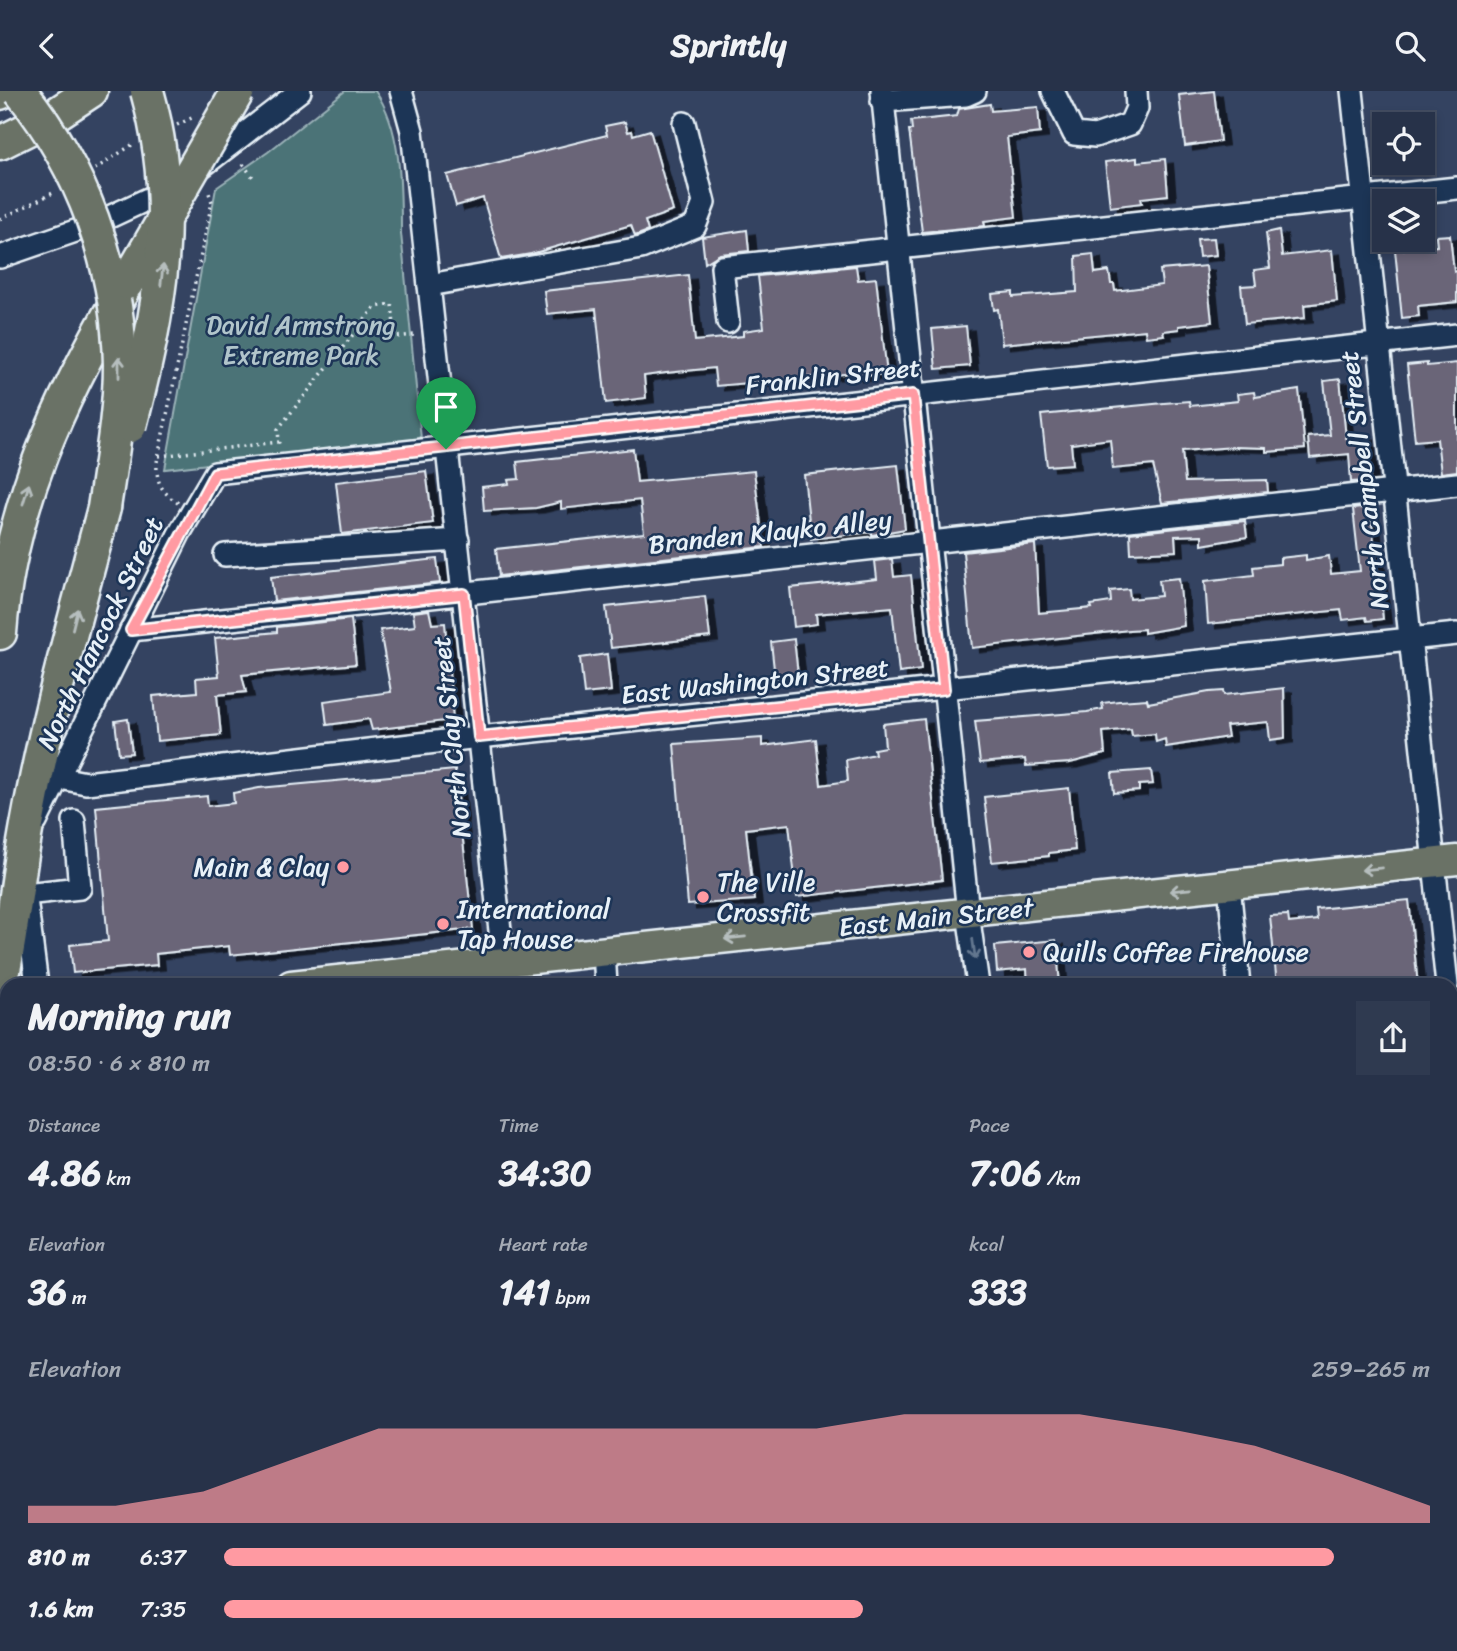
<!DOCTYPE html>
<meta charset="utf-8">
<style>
:root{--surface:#273249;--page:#2f3a50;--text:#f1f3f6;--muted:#a4aab4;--line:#434d61;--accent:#ff9aa2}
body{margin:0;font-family:Sriracha,sans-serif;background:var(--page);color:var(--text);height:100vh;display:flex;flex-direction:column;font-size:26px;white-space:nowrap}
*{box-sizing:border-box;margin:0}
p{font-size:23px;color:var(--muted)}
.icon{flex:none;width:38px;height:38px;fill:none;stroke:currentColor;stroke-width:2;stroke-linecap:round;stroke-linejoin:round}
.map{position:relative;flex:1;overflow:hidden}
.side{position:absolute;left:0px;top:887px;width:1458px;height:674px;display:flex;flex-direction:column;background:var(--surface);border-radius:21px 21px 0 0;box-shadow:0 4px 10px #0003,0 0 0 2px var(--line)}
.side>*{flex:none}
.controls{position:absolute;left:1372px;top:21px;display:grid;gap:14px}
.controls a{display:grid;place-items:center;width:63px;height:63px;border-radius:0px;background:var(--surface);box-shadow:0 4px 10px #0003,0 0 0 2px var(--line);font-size:35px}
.pin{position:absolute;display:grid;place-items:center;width:60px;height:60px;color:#fff;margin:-72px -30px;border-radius:50% 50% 50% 0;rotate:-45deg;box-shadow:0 0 7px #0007}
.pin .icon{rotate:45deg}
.round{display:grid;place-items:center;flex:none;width:74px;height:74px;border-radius:0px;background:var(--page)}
.headline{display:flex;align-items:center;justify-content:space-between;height:119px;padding:0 28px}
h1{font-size:38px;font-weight:700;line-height:52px}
.metrics{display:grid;grid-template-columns:repeat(3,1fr);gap:10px;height:119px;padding:7px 28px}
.metrics div{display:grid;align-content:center}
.metrics b{font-size:35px;font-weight:700}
.metrics small{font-size:19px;font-weight:400}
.metrics p{font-size:19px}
.chart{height:196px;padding:14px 28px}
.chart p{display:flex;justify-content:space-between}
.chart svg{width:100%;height:126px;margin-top:7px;fill:var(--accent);opacity:.7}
ul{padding:0 28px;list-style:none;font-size:23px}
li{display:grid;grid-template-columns:112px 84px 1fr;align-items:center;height:52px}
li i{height:18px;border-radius:9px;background:var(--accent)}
header{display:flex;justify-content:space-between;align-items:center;height:91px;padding:0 28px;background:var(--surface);font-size:32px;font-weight:700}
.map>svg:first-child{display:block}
.green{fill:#4c7377;stroke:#9ab2b8;stroke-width:2}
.building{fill:#6a6578;stroke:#e8f1f8;stroke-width:2;filter:url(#shadow)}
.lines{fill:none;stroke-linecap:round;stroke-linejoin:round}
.minor-casing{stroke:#e8f1f8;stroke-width:26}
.major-casing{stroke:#e8f1f8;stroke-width:33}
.highway-casing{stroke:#e8f1f8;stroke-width:37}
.path{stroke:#e8f1f8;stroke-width:3.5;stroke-dasharray:2 5;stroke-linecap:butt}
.minor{stroke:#1d3557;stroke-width:21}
.major{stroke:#6a7266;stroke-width:28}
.highway{stroke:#6a7266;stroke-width:32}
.highway-bridge-casing{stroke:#e8f1f8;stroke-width:37;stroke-linecap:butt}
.highway-bridge{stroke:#6a7266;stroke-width:32}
.oneway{stroke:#b6bebe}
.oneway2{stroke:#64778f}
.route-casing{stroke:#fff;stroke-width:14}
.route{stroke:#ff9aa2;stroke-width:9}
.poi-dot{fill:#ff9aa2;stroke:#1d3557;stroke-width:2.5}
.labels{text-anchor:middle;stroke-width:5;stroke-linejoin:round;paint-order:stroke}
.park-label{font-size:26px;fill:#b1c5cb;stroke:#1d3557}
.street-label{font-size:26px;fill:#e8f1f8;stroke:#1d3557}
.poi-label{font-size:26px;fill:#e8f1f8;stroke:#1d3557;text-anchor:start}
</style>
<header><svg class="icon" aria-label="back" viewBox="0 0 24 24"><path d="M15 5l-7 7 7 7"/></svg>Sprintly<svg class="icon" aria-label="search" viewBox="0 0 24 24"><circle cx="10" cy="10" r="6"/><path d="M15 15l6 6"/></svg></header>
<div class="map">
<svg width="1457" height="1560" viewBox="0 0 1457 1560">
<defs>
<filter id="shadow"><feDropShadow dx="8" dy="4.5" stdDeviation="0" flood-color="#0009"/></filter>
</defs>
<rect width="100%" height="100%" fill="#344361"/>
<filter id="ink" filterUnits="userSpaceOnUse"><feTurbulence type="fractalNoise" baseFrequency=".0143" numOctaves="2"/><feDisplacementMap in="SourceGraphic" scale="14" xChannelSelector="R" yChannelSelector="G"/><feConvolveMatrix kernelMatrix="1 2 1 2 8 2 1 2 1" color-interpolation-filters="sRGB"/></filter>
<g filter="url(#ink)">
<path class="green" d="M345 0H375C402 36 401 98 401 142L421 348 165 378 216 97 268 61Z"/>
<g class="building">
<polygon points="1214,0 1220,50 1185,55 1179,4"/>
<polygon points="990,13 991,20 1038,16 1040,42 1007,46 1016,126 984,130 985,135 922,141 909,39 912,39 911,30 957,25 959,18"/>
<polygon points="625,31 628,41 632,40 633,44 650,39 673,120 645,130 648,140 635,145 631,134 531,163 501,168 483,107 456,115 447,84 607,44 605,35"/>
<polygon points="1137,67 1137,71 1165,68 1168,104 1141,107 1142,112 1110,116 1105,71"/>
<polygon points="747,139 749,160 720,163 705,172 702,146"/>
<polygon points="1279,139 1282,165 1332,159 1337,210 1304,214 1305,227 1245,233 1241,195 1256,194 1254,179 1270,177 1266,142"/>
<polygon points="1450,144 1454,181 1457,180 1457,211 1418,215 1419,225 1402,227 1395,159 1437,155 1436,145"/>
<polygon points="1214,147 1216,164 1199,166 1197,148"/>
<polygon points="1093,163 1095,182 1109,180 1111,193 1114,193 1115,200 1162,194 1160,179 1206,175 1212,231 1179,235 1179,238 1163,240 1164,244 1146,246 1145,239 1002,253 998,218 994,219 992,203 1013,201 1013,206 1077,201 1076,165"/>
<polygon points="856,175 858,189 876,187 887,283 854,286 854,282 716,295 714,277 666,282 644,285 646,307 606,312 596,218 547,223 544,200 688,184 695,250 743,245 743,240 764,237 758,185"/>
<polygon points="966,235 970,275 936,278 932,238"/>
<polygon points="1427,272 1427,275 1457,272 1457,380 1441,382 1437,348 1415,350 1407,274"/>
<polygon points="1340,288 1346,347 1366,345 1370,386 1366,386 1367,390 1351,391 1349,363 1310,367 1308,346 1330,344 1324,290"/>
<polygon points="1299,299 1305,358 1266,361 1266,357 1234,356 1182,360 1185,391 1267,389 1268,401 1162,412 1153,374 1113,378 1110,348 1071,353 1073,373 1047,375 1041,324 1164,312 1189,310 1190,315 1238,310 1237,303 1254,301 1255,306"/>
<polygon points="633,358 637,391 754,380 764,456 499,485 496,458 644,442 640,409 561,418 561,411 536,417 484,420 482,396 509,393 508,389 519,388 517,371"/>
<polygon points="898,374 905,438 872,444 872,441 811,448 804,384"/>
<polygon points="426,380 433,432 342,443 336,391"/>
<polygon points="1370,416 1383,528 1367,530 1366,526 1343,529 1341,519 1208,533 1205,490 1254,484 1253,476 1280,473 1280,467 1306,464 1306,469 1329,465 1331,483 1360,480 1353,418"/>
<polygon points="1245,430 1247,446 1202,454 1202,444 1175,445 1176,460 1131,462 1130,442"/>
<polygon points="1035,453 1039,522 1092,517 1091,514 1111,511 1110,500 1129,498 1130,508 1161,505 1159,489 1179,487 1184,535 1144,542 1144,538 1129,539 972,557 963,461"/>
<polygon points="437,468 440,492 274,510 271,486"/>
<polygon points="892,468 894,486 911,484 921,579 899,582 892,516 816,523 817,533 794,536 790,497 877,488 875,470"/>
<polygon points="705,505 710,546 611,557 606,516"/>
<polygon points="429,519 432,533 445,532 453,629 372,639 369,628 327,634 324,610 391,601 380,539 415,535 413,521"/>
<polygon points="351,528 356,573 242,584 246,601 217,604 221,644 157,650 153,605 197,601 196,587 219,585 215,547 277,541 277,536"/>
<polygon points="794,548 798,584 775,587 771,551"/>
<polygon points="607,563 611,600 584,603 580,567"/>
<polygon points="1284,597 1285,647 1270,649 1268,631 1226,635 1228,646 1166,656 1165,648 1156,651 1155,643 1132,645 1131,638 1103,641 1105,663 1070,672 1026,675 1025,668 980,672 975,630 1087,621 1103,618 1102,612 1119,610 1147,608 1148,612 1209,601 1223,600 1224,604"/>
<polygon points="128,628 132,662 119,663 115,630"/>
<polygon points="924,628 942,789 797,806 789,733 746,738 754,809 688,814 674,653 762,647 762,655 816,648 821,694 848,690 846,669 875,663 874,658 885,656 883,633"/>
<polygon points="455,679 473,838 230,864 229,855 156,863 157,874 73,882 70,854 108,850 96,716 207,705 208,715 234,712 233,702 259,697"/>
<polygon points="1151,679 1153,693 1139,694 1139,700 1114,702 1112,682"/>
<polygon points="1069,697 1075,759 1049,762 1049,765 992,771 984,706"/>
<polygon points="1409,809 1418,894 1277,894 1270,825 1288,824 1289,832 1317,829 1316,818"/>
<polygon points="1056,849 1060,894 1028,894 1027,878 997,881 995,855"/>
</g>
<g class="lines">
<defs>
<g id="minor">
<polyline points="401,0 412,40 506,894"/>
<polyline points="882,0 968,822 978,894"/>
<polyline points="1053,0 1074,43 1095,45 1130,33 1137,17 1136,0"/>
<polyline points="1352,0 1447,894"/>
<polyline points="882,10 966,4 975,0"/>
<polyline points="0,166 90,135 178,94 300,0"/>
<polyline points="429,194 641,157 695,135 704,112 684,32"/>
<polyline points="728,231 722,176 1457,97"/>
<polyline points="225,464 458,449"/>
<polyline points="131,539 1457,393"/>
<polyline points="60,687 86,692 479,646 1457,543"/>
<polyline points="36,731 179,443 215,382 1457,244"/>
<polyline points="1229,794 1239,894"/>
<polyline points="25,800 37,894"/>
<polyline points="25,803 80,797 74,730"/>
<polyline points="604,860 606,894"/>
<polyline points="1451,929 1457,983"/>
<polyline points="1451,1011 1457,1011"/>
<polyline points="0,1349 6,1409 0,1429"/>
<polyline points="1451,1387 1457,1387"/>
<polyline points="0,1549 7,1548"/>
<polyline points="108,1554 109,1560"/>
<polyline points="401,1554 401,1560"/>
<polyline points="576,1554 577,1560"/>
<polyline points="1048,1554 1049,1560"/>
<polyline points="1149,1554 1150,1560"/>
<polyline points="1427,1554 1427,1560"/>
</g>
<g id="major">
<polyline points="291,894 1457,769"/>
<polyline points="0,926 7,926"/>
<polyline points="1451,1182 1457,1181"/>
<polyline points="0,1338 7,1337"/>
</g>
<g id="highway">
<polyline points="0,2 4,0"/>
<polyline points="0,52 50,27 91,0"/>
<path d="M0 542C9 416 60 308 122 201"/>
<path d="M0 898C13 842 17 785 28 729 47 624 77 520 104 417"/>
</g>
</defs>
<use href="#minor" class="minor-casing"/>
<use href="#major" class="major-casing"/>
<use href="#highway" class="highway-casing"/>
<g class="path">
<polyline points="177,34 196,25"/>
<polyline points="243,73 255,89"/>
<polyline points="95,78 135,52"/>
<polyline points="0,128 55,101"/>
<polyline points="159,365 279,351 278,338 375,216 392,213 395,246 414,244"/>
<path d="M178 412C161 400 156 392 157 371L212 111 208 99"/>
</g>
<use href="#minor" class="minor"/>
<use href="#major" class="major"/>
<use href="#highway" class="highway"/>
<defs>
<g id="highway-bridge">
<path d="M20 0C82 77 118 174 120 273 120 321 111 369 104 417"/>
<polyline points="127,192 238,0"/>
<path d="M130 335C160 220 180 117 147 0"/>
</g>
</defs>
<use href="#highway-bridge" class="highway-bridge-casing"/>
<use href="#highway-bridge" class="highway-bridge"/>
</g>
<defs><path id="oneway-shaft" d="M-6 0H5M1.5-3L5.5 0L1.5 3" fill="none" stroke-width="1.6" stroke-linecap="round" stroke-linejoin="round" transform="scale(1.75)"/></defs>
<g class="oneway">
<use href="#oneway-shaft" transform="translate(162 184) rotate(-83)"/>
<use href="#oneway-shaft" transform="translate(119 276) rotate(-90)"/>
<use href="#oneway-shaft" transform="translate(26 403) rotate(-73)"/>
<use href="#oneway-shaft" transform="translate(75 528) rotate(-76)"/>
<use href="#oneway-shaft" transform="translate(1372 778) rotate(174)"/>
<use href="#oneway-shaft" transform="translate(1180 799) rotate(174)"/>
<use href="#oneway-shaft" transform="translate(735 847) rotate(174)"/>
</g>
<use class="oneway2" href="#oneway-shaft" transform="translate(974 858) rotate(82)"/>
</g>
<g class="lines" filter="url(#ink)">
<defs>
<polygon id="route" points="913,304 944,598 479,646 464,503 131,539 215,382"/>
</defs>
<use href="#route" class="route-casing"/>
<use href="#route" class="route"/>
</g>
<g class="poi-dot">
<circle cx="343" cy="776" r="7"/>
<circle cx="703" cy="806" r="7"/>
<circle cx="443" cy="833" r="7"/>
<circle cx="1029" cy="861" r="7"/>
</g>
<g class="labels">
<g class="park-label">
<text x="301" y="243">David Armstrong<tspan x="301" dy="30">Extreme Park</tspan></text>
</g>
<g class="street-label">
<text transform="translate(833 285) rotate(-6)" y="9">Franklin Street</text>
<text transform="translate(1364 389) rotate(-97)" y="9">North Campbell Street</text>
<text transform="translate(770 441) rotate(-6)" y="9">Branden Klayko Alley</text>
<text transform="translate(100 542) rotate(-64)" y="9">North Hancock Street</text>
<text transform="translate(755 590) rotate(-6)" y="9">East Washington Street</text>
<text transform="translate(451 646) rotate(-96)" y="9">North Clay Street</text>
<text transform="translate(936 826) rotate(-6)" y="9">East Main Street</text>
</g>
<g class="poi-label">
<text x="329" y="785" text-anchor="end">Main &amp; Clay</text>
<text x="717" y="800">The Ville<tspan x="717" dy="30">Crossfit</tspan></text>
<text x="457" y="827">International<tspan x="457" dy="30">Tap House</tspan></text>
<text x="1043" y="870">Quills Coffee Firehouse</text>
</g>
</g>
</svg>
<div class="controls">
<a><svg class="icon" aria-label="locate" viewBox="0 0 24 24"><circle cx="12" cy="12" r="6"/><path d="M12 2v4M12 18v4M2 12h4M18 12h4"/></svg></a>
<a><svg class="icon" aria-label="layers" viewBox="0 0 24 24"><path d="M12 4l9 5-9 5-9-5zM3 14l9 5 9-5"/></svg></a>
</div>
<div class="pin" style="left:446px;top:358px;background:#1e9e55"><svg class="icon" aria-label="arrive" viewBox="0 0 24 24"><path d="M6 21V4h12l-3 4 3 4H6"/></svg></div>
<section class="side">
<div class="headline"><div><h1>Morning run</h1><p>08:50 · 6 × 810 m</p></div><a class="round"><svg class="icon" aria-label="share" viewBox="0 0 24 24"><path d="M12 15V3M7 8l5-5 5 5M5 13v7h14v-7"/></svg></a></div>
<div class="metrics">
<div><p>Distance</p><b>4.86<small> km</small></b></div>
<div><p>Time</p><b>34:30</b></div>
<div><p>Pace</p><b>7:06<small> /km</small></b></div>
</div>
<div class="metrics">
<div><p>Elevation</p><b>36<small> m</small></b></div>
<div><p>Heart rate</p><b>141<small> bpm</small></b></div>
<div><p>kcal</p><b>333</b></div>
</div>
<div class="chart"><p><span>Elevation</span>259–265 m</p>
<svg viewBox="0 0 160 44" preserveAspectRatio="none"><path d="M0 44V38L10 38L20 33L30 22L40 11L50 11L60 11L70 11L80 11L90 11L100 6L110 6L120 6L130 11L140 17L150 27L160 38V44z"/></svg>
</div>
<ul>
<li><b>810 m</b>6:37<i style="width:92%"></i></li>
<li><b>1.6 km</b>7:35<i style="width:53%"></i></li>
</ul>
</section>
</div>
